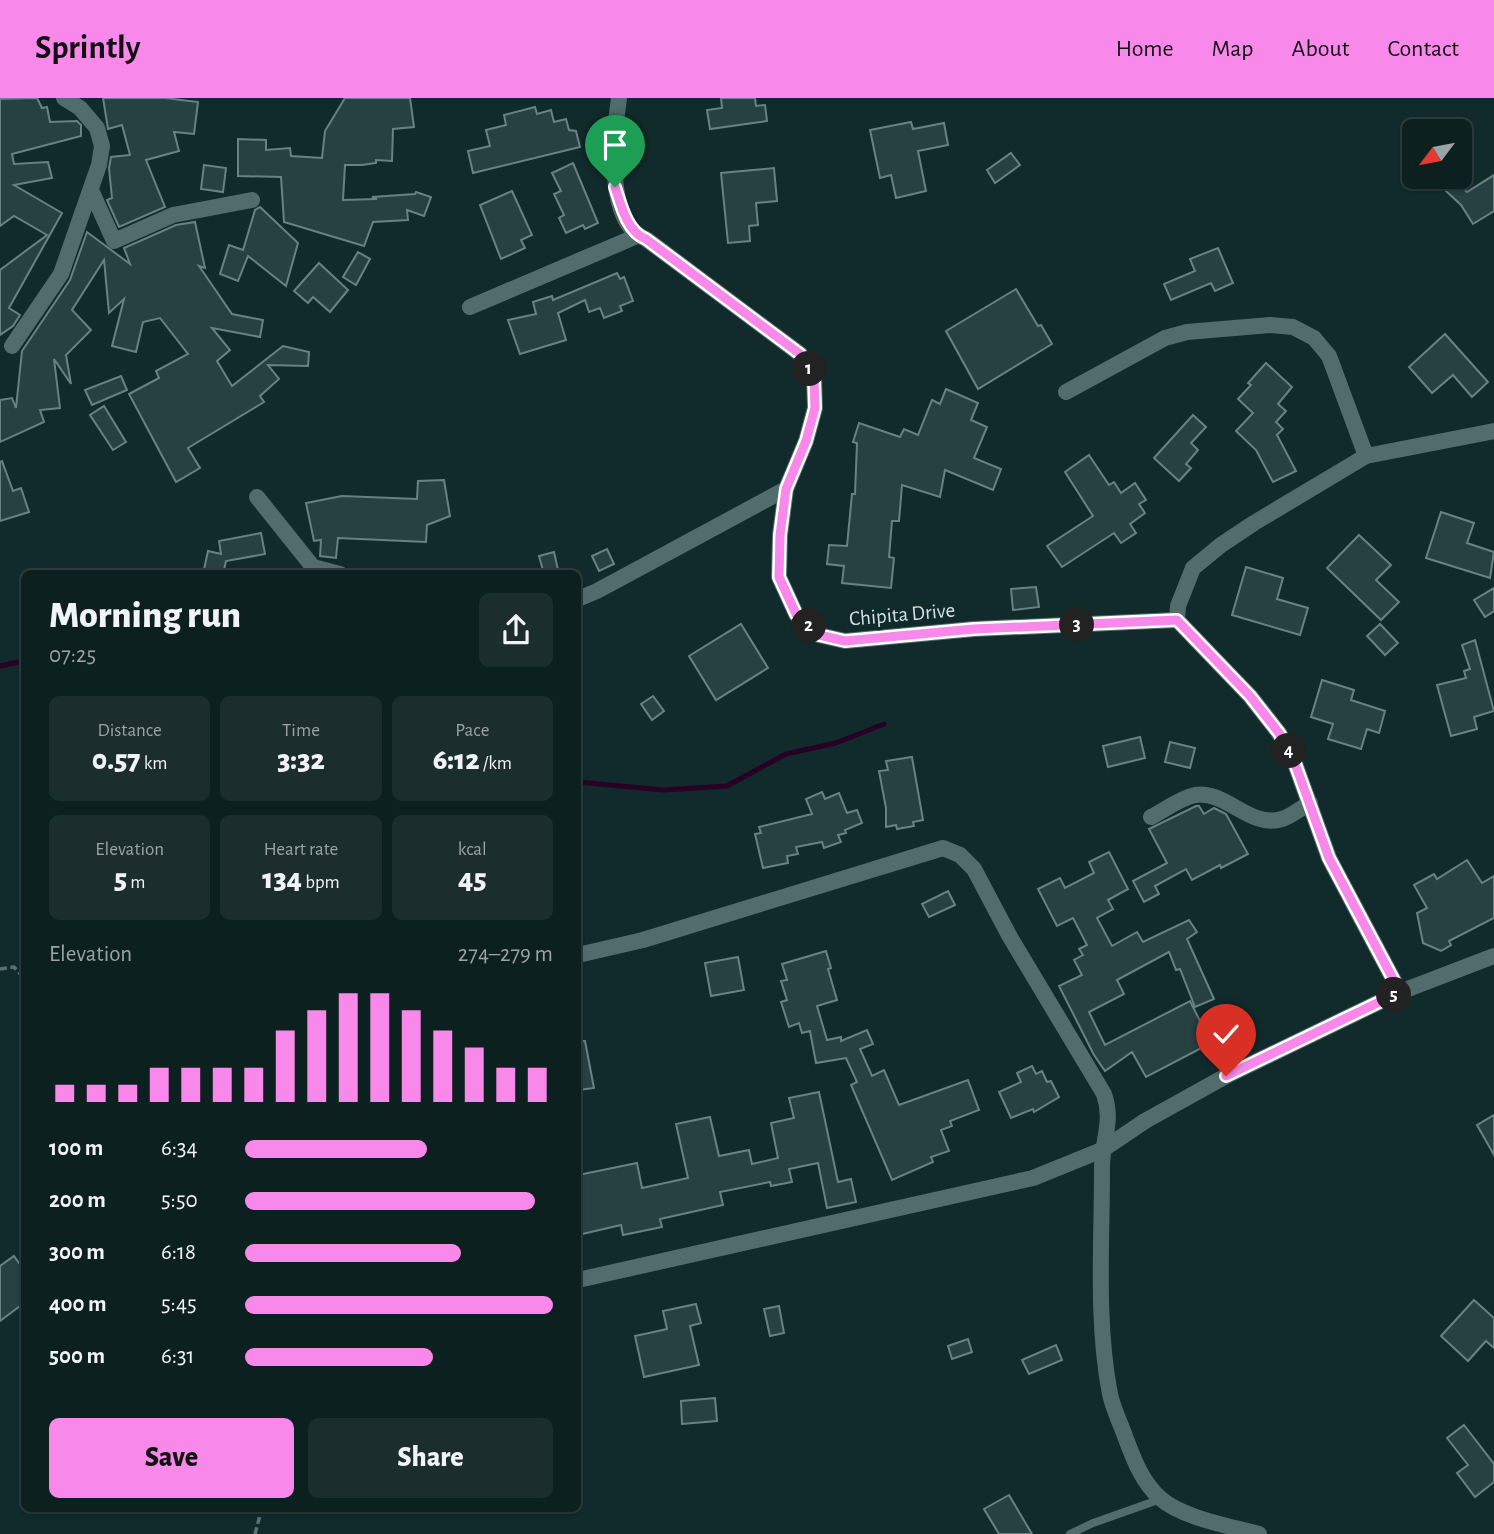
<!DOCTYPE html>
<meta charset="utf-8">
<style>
:root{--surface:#0d2020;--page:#1b2d2d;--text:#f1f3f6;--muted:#9aa3a5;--line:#2d3e3e;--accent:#f888ea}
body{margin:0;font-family:"Alegreya Sans",sans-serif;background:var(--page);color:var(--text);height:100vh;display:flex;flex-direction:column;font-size:26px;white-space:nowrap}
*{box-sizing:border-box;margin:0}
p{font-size:23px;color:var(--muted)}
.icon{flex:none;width:38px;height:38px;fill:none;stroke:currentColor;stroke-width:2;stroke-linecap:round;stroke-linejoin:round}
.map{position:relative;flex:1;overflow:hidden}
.panel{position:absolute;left:21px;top:472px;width:560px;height:942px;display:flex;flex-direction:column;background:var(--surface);border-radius:10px;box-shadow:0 2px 5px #0004,0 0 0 2px var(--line)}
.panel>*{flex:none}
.needle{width:46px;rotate:238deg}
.controls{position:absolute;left:1402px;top:21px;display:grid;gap:14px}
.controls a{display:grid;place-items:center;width:70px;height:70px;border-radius:10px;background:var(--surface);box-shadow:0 2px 5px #0004,0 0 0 2px var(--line);font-size:35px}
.pin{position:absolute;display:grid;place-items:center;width:60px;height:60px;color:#fff;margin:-72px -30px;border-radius:50% 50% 50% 0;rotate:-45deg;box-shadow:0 0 7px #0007}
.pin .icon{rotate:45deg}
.km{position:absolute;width:35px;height:35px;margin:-18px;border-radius:50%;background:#222;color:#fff;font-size:19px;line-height:35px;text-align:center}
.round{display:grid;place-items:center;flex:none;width:74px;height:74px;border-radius:10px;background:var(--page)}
.head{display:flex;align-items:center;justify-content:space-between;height:119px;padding:0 28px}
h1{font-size:38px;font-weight:800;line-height:52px}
.stats{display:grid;grid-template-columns:repeat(3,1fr);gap:10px;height:119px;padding:7px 28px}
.stats div{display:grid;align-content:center;border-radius:10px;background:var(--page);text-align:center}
.stats b{font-size:30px;font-weight:800}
.stats small{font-size:19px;font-weight:400}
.stats p{font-size:19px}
.chart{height:196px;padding:14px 28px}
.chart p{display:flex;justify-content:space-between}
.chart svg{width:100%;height:126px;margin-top:7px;stroke:var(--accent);stroke-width:6}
.primary-button{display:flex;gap:14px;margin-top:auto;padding:14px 28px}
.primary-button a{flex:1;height:80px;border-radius:10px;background:var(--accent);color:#111;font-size:28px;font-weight:800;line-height:80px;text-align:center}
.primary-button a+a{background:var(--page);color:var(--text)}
ul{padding:0 28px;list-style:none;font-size:23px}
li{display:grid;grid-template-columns:112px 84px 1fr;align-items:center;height:52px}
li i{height:18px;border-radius:9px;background:var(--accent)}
header{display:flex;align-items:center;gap:42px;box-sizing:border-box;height:98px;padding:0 35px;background:var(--accent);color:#111}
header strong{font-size:33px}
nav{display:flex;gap:38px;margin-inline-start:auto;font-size:24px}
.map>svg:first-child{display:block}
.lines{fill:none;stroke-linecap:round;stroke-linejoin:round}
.stream{stroke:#280024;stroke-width:5}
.building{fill:#274042;stroke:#688284;stroke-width:2}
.path{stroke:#5b7071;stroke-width:3.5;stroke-dasharray:7 3.5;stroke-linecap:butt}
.lane{stroke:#526c6d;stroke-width:8}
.street{stroke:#526c6d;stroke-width:16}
.route-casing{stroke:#fff;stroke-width:14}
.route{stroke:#f888ea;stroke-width:9}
.labels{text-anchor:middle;stroke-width:7;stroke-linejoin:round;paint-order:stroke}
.street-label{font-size:21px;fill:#d3e1e2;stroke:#112a2b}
</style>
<header>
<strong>Sprintly</strong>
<nav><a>Home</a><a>Map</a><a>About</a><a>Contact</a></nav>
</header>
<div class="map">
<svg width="1494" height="1436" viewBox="0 0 1494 1436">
<rect width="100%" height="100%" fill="#112a2b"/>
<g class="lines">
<g class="stream">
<polyline points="0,568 24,563"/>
<polyline points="578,684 663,692 727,688 786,656 836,645 884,626"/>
</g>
</g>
<g class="building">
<polygon points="37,0 42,10 47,9 50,24 77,23 81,27 81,38 12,56 14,66 48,64 52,80 14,87 62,115 9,210 20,217 13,228 0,237 0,172 47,137 14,118 0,128 0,1"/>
<polygon points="103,0 165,0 198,4 194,36 174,34 179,53 146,62 165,109 119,129 107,102 112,100 109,70 111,59 130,57 122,27 108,31"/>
<polygon points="345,0 410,0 414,29 393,31 392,63 376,62 376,65 362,67 345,67 343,102 377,101 372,99 415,96 416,94 431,99 424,118 407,112 408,122 373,124 364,148 284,124 281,79 238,78 238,41 266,42 266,52 290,50 291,58 322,60 325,33"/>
<polygon points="721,0 755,0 756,8 765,7 767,23 710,31 707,12 722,10"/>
<polygon points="535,9 537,16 551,12 554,24 566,21 569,32 576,33 580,49 473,75 468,53 490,48 486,32 506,27 504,17"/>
<polygon points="911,24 913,31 944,25 948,47 918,53 926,93 896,100 891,77 880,80 870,32"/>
<polygon points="1011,55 1020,67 995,85 987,72"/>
<polygon points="573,65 598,125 585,131 583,127 566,135 559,120 564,117 554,96 561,93 552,75"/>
<polygon points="204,67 226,70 223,94 201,91"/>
<polygon points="774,70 777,103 756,105 758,127 749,128 750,143 728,145 721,75"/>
<polygon points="1494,77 1494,113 1473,126 1461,107 1431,79 1451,79 1467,94"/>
<polygon points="512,93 532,137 521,142 525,150 501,161 480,107"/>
<polygon points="260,109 298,145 286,188 248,158 238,183 220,176 229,147 243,152 255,112"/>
<polygon points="195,124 205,170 199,168 232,216 263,222 260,239 212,230 230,252 217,263 232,288 283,248 309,254 308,268 268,267 279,281 260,298 264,304 188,350 200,370 176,384 129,296 159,280 156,273 188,256 160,220 143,224 136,254 112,248 124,201 109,215 104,162 72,212 91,232 66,257 71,286 54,261 60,310 40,312 44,324 0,344 0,302 12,300 16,310 22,253 70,182 87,134 130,166 124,150 176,127"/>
<polygon points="1218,150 1233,185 1215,193 1211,185 1171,202 1164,186 1195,173 1190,161"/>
<polygon points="358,154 370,161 356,187 343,179"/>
<polygon points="319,165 348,192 330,214 313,199 308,205 294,193"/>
<polygon points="617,175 620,181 624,179 633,203 620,208 622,213 604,220 600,210 589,214 585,202 558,215 566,242 520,256 508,222 536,216 533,204 552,198 553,202"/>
<polygon points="1016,191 1038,228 1041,227 1052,246 978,291 946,233"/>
<polygon points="1445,236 1488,284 1472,299 1453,277 1432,295 1409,269"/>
<polygon points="1266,265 1292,289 1278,306 1286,313 1276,324 1283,331 1277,337 1296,373 1273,384 1256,352 1236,333 1253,315 1238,301 1251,287 1248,285"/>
<polygon points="121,278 127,292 92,307 85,292"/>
<polygon points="946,291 978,305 971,322 987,329 974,360 1001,371 993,392 945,372 940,399 902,387 899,423 892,423 889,459 894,460 891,490 842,485 844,468 827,466 829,447 847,448 852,396 855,396 857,345 853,344 859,325 900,339 904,331 918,337 932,302 940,306"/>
<polygon points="104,308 126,344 113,352 90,317"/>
<polygon points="1193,317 1206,329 1191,345 1198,352 1186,366 1191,370 1179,383 1154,360"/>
<polygon points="1089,357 1109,387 1114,384 1121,395 1135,385 1146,402 1139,406 1145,415 1130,426 1136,435 1121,445 1114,435 1062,469 1047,448 1093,418 1065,374"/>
<polygon points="2,363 13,393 21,390 29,414 0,423 0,364"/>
<polygon points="444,382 450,418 427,427 426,444 338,440 336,460 320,458 321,442 314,443 306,405 342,398 417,401 418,383"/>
<polygon points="1441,414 1474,425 1467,445 1494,454 1490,480 1426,460"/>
<polygon points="261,435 265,456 226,463 223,476 203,476 208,453 221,456 219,443"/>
<polygon points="1359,437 1391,467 1376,482 1399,504 1381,522 1327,470"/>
<polygon points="607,451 614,466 599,473 592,458"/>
<polygon points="554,454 559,476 544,476 539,458"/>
<polygon points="1246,469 1283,480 1277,501 1308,510 1300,537 1232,517"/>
<polygon points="1036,489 1039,509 1013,512 1011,491"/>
<polygon points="1494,490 1494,513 1485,519 1474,502"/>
<polygon points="741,526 768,570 716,602 689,558"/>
<polygon points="1380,526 1398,545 1385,557 1367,538"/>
<polygon points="1475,542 1494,613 1474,619 1477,631 1451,638 1437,587 1466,580 1464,573 1470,571 1462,547"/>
<polygon points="1322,582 1354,592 1351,602 1385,613 1379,635 1367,631 1361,651 1328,641 1333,626 1311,619"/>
<polygon points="653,598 664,613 652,622 641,606"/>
<polygon points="1140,639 1145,660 1108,669 1103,648"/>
<polygon points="1170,644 1195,650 1190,670 1165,664"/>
<polygon points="912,659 923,722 913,724 914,728 897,731 896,727 886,729 886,710 879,673 888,672 886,663"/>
<polygon points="822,694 825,701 839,695 847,715 857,712 862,725 845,732 846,735 838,737 841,744 824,750 822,744 796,749 798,756 787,758 788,765 763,770 755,736 761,735 759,729 812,716 806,701"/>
<polygon points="1196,708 1199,708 1204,716 1214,710 1226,716 1248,756 1221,770 1220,767 1192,782 1186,771 1155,788 1159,796 1144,804 1133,783 1167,765 1149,731"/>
<polygon points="1109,754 1128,791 1108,802 1113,811 1097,820 1112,848 1137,834 1143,844 1189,822 1197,834 1187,841 1214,901 1195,909 1180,871 1176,872 1169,854 1117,882 1124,896 1089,914 1105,947 1190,903 1211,945 1146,979 1132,954 1105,973 1094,957 1059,888 1082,877 1074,862 1083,857 1079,851 1087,847 1073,820 1057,828 1038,791 1060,780 1065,790 1094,775 1089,764"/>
<polygon points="1467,762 1482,785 1494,778 1494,820 1449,843 1451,847 1441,853 1423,845 1417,815 1427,810 1414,787 1434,776 1437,781"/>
<polygon points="948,793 955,807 929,819 922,806"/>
<polygon points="826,853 831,870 828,871 837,902 817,908 827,942 841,939 841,943 867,932 873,946 860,951 872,978 884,972 899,1007 968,982 979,1012 950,1023 952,1028 941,1032 949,1053 931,1059 933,1064 892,1082 851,987 857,984 846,960 816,965 810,933 802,935 799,925 789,929 781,904 787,902 781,883 787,882 782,866"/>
<polygon points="738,859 744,892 711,898 705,865"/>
<polygon points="578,943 585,943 594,990 578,992"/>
<polygon points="1032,968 1036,976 1042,973 1047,984 1051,983 1059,999 1034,1014 1033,1011 1011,1020 999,994 1021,984 1017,975"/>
<polygon points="819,994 838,1084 851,1081 856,1104 827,1110 818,1065 789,1071 792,1084 771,1088 770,1084 720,1094 723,1107 660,1121 662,1129 623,1137 621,1127 578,1137 578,1077 637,1065 642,1090 688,1080 676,1026 710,1019 719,1058 749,1052 752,1066 778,1060 771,1025 794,1020 789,1000"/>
<polygon points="1494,1017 1494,1057 1477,1027"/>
<polygon points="14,1158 19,1165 24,1161 24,1205 0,1223 0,1168"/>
<polygon points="1474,1202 1494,1220 1494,1250 1486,1243 1468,1263 1441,1238"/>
<polygon points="696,1206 701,1225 690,1228 699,1267 644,1279 635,1238 667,1231 663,1213"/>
<polygon points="779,1208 784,1235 770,1238 764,1211"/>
<polygon points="968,1241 972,1254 952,1261 948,1248"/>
<polygon points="1056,1247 1062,1262 1029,1276 1022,1262"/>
<polygon points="715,1300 717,1323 682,1326 681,1303"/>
<polygon points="1464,1327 1494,1366 1494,1384 1475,1399 1457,1375 1468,1367 1447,1340"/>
<polygon points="1009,1397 1032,1436 999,1436 984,1411"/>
</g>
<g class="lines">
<g class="path">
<polyline points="0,871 14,869 24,880"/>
<polyline points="255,1436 262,1410"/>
</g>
<polyline class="lane" points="1070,1436 1093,1425 1161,1401"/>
<g class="street">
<path d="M619 0C614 35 604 126 646 141L800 256 814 280 815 310 806 343 786 391 780 437 779 479 796 516 819 537 845 543 974 531 1177 522"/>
<polyline points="91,92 114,143 173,117 252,102"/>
<polyline points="470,209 637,138"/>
<polyline points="12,248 61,176 99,67 102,48 97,30 80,10 64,0"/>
<polyline points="1066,294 1165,240 1187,234 1270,227 1293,229 1314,240 1329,258 1366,358"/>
<polyline points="257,399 313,469 340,476"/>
<polyline points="578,501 597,493 786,391"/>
<path d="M1151 719C1165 712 1180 700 1195 697 1226 692 1250 731 1282 721 1292 718 1301 710 1310 705"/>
<path d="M578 857 643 842 943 750 960 757 974 771 1010 839 1104 996C1114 1025 1101 1043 1102 1073 1102 1146 1096 1224 1110 1296 1113 1311 1121 1326 1126 1341 1134 1362 1142 1384 1160 1400 1182 1420 1230 1428 1259 1436"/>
<polyline points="1400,894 1329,760 1293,660 1279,635 1250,598 1177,522 1178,508 1193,470 1221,447 1254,425 1366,358 1494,333"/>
<polyline points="578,1182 1033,1080 1102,1052 1145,1023 1226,978 1400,894 1494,858"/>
</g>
</g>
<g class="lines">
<defs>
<path id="route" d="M615 89C621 107 627 134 646 141L800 256 814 280 815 310 806 343 786 391 780 437 779 479 796 516 819 537 845 543 974 531 1177 522 1250 598 1279 635 1293 660 1329 760 1400 894 1226 978"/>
</defs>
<use href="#route" class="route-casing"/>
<use href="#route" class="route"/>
</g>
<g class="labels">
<g class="street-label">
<text transform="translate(902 516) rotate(-5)" y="7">Chipita Drive</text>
</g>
</g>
</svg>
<div class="controls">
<a><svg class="needle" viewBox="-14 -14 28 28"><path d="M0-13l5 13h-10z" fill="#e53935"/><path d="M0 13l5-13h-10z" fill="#9aa3a5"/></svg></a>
</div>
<div class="pin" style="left:615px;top:89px;background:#1e9e55"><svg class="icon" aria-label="arrive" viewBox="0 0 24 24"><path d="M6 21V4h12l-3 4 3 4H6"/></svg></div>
<div class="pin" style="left:1226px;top:978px;background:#d93025"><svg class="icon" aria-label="check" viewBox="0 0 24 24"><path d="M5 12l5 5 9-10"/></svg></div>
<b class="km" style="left:809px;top:271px">1</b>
<b class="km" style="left:809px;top:528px">2</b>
<b class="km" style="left:1077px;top:527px">3</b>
<b class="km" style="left:1289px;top:653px">4</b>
<b class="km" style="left:1394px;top:897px">5</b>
<section class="panel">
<div class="head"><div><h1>Morning run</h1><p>07:25</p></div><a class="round"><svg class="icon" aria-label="share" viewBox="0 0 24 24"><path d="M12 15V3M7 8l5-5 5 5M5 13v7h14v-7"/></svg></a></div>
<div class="stats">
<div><p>Distance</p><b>0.57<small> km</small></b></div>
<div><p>Time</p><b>3:32</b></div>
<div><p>Pace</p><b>6:12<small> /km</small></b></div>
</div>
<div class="stats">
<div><p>Elevation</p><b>5<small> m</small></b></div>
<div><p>Heart rate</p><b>134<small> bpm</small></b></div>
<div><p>kcal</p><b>45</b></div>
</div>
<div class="chart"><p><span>Elevation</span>274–279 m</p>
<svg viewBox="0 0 160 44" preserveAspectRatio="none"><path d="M5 44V38M15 44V38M25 44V38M35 44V32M45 44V32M55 44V32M65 44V32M75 44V19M85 44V12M95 44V6M105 44V6M115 44V12M125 44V19M135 44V25M145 44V32M155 44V32"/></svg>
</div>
<ul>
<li><b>100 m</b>6:34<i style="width:59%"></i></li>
<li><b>200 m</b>5:50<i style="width:94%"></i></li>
<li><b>300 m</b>6:18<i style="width:70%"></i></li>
<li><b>400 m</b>5:45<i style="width:100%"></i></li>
<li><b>500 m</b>6:31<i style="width:61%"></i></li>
</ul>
<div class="primary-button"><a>Save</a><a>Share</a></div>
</section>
</div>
